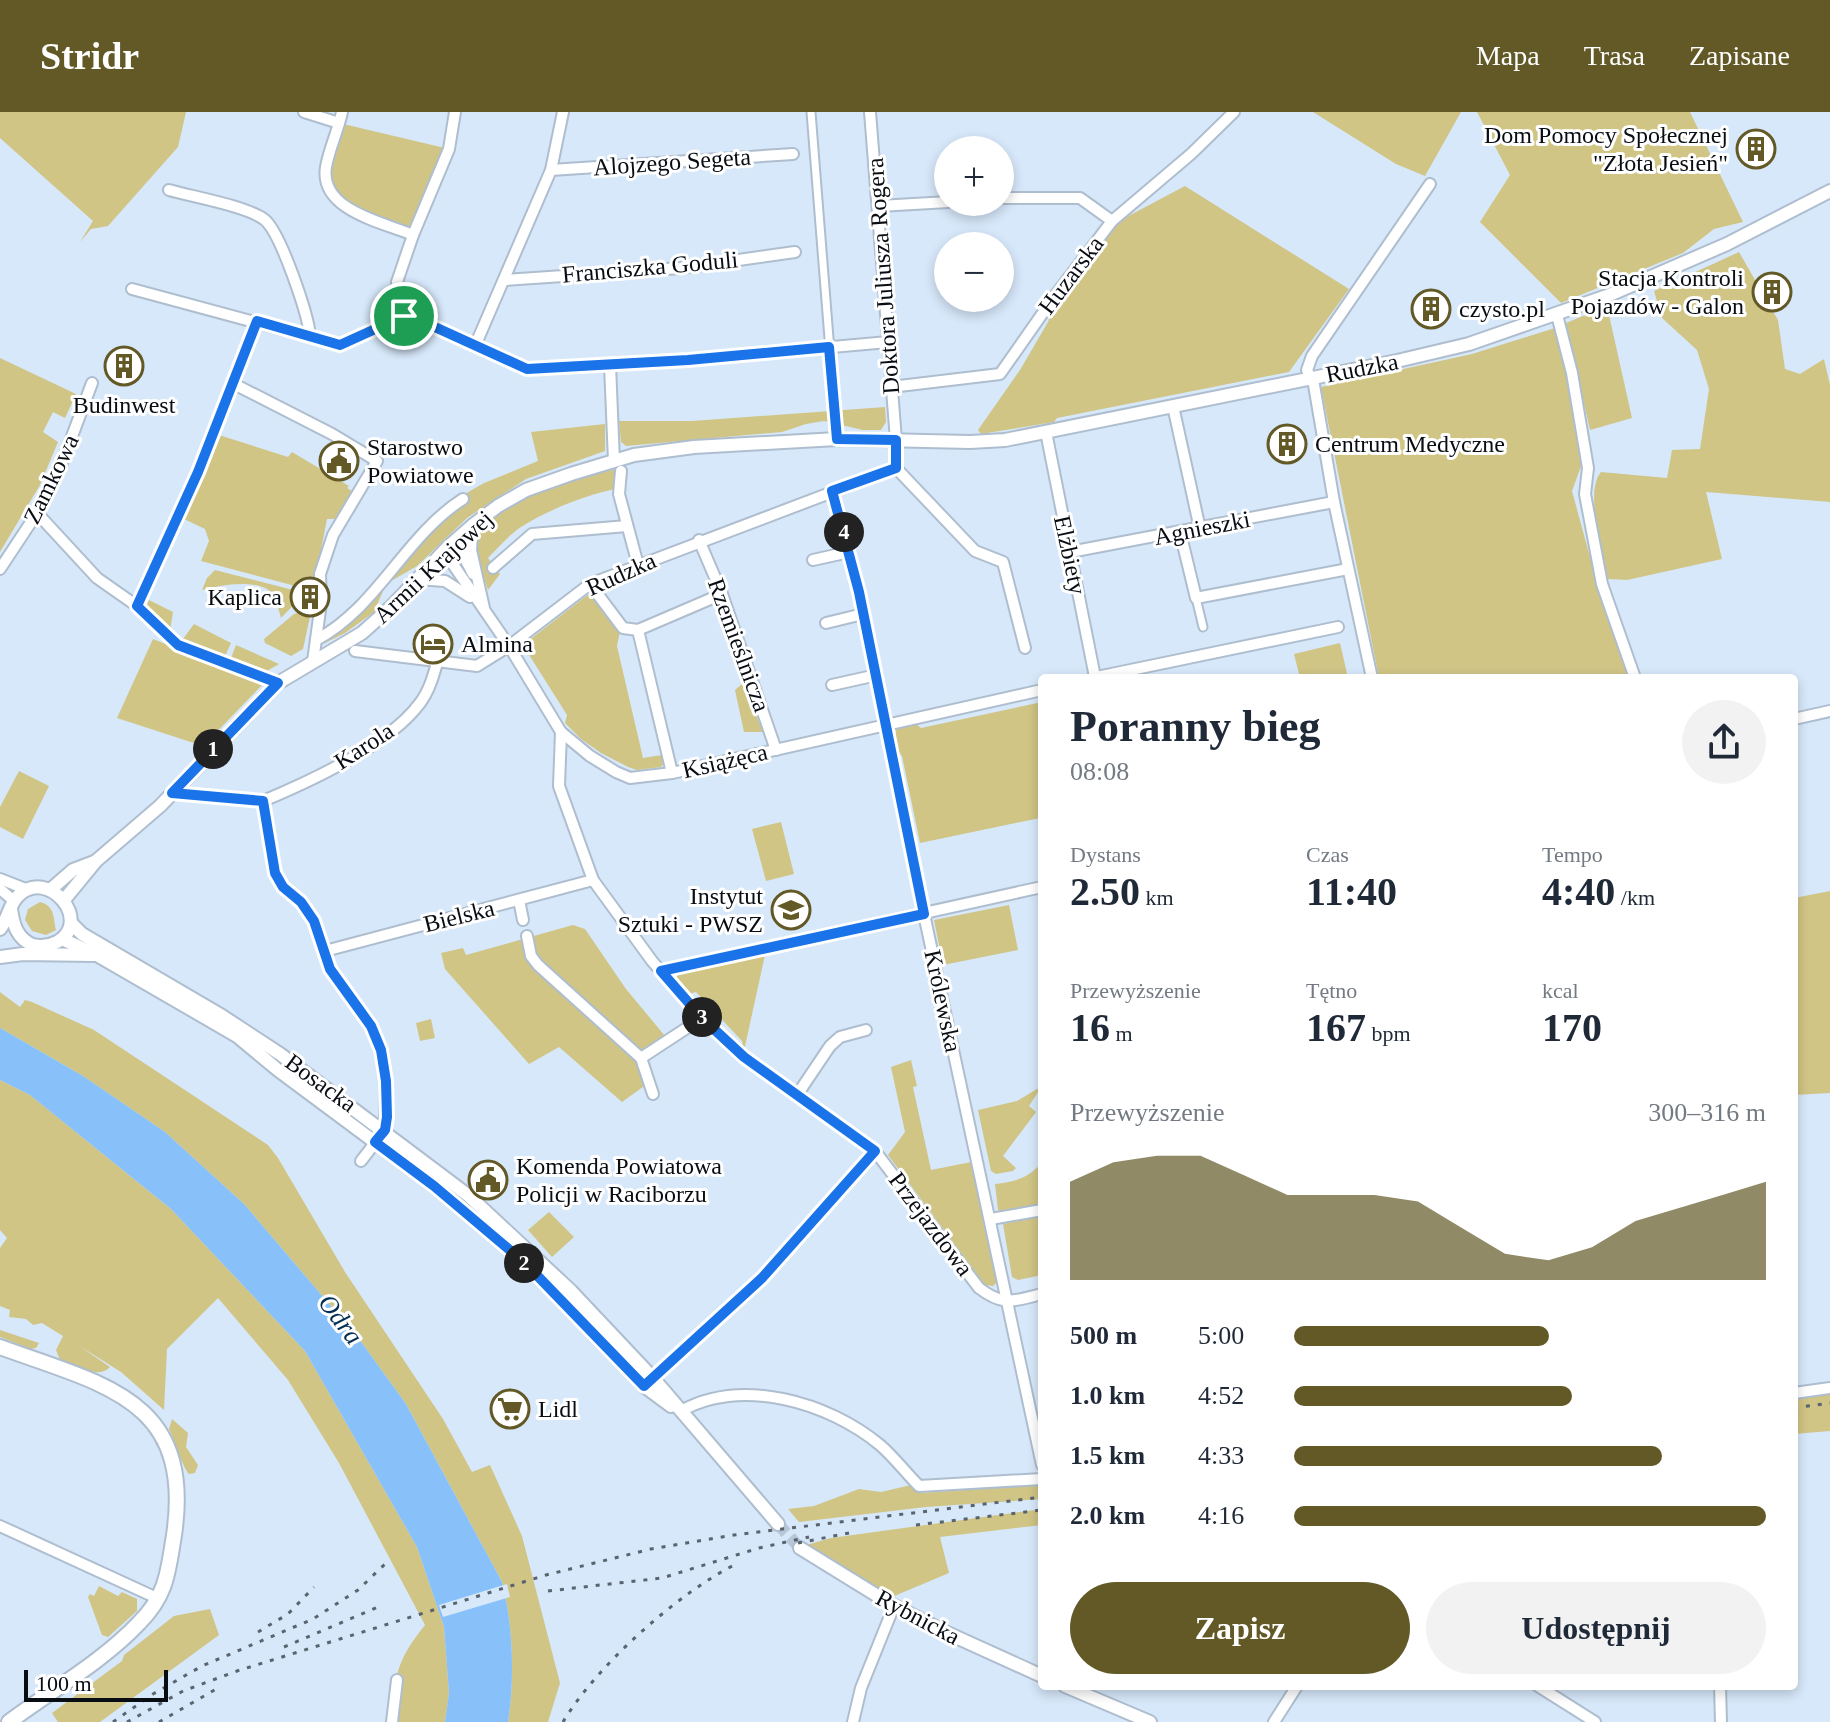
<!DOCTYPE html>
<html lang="pl">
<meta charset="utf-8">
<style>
:root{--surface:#fff;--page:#f2f2f3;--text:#1f2937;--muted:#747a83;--accent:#625926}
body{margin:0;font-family:Georgia,serif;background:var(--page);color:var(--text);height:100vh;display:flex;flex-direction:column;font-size:30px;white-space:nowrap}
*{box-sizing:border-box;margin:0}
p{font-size:26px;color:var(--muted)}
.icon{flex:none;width:44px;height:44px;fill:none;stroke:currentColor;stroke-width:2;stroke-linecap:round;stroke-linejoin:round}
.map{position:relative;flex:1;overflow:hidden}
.side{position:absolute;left:1038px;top:562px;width:760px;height:1016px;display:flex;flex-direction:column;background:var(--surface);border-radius:8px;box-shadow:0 4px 12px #0003}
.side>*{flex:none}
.controls{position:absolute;left:934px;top:24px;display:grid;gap:16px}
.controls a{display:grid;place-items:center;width:80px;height:80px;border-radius:50%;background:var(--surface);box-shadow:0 4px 12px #0003;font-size:40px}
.scale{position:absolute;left:24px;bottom:20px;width:144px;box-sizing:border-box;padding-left:8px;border:4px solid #080d13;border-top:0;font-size:22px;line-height:28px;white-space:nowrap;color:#080d13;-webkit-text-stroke:6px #fff;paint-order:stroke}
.pin{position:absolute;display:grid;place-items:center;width:68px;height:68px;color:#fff;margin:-34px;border:4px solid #fff;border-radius:50%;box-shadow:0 2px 8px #0007}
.km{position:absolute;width:40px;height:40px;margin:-20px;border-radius:50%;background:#222;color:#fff;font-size:22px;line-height:40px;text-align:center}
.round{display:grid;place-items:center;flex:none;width:84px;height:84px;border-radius:42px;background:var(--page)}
.overview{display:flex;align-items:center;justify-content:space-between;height:136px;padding:0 32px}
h1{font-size:44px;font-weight:600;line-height:60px}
.figures{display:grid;grid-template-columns:repeat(3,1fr);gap:12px;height:136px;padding:8px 32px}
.figures div{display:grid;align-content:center}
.figures b{font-size:40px;font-weight:600}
.figures small{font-size:22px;font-weight:400}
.figures p{font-size:22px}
.chart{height:224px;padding:16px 32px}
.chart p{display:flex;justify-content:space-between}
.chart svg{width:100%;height:144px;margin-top:8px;fill:var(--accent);opacity:.7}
.button{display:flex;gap:16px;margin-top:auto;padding:16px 32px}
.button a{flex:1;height:92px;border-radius:48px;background:var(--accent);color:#fff;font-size:32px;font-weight:600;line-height:92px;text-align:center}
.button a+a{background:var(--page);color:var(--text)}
ul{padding:0 32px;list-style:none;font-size:26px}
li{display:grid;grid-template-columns:128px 96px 1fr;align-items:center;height:60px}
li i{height:20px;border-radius:10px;background:var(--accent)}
header{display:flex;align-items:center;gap:48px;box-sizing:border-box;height:112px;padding:0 40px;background:var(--accent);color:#fff}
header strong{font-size:38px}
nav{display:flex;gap:44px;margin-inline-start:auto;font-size:28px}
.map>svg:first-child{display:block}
.green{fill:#d0c585}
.water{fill:#88c1fa}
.pier{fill:#d7e8fa}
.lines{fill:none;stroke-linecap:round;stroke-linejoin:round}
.tertiary-tunnel{stroke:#b8c7d7;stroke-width:12;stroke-dasharray:12 6;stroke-linecap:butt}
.pedestrian-casing{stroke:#aebecf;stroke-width:11}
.minor-casing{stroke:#aebecf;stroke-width:14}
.tertiary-casing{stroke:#aebecf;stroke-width:16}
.secondary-casing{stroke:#aebecf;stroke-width:18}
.pedestrian{stroke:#fff;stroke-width:7}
.minor{stroke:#fff;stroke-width:10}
.tertiary{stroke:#fff;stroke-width:12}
.secondary{stroke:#fff;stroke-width:14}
.rail{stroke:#5a646e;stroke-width:3;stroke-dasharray:4 8;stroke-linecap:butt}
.route-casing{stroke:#fff;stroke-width:16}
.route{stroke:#1a73e8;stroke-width:10}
.labels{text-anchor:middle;stroke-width:6;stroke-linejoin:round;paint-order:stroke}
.poi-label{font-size:24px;fill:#080d13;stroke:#fff;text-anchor:start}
.street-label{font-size:24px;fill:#080d13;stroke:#fff}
.water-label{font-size:26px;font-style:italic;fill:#042f53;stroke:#fff}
</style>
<header>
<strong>Stridr</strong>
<nav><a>Mapa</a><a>Trasa</a><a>Zapisane</a></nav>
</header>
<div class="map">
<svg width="1830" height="1610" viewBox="0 0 1830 1610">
<rect width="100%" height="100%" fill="#d7e8fa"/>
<g class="green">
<polygon points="0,0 186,0 178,35 108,114 91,117 80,130 93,109 0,26"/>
<polygon points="1313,0 1461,0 1425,64 1396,52"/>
<polygon points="1477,0 1690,0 1743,110 1714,117 1683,141 1561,191 1480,110 1510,63"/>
<polygon points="339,11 449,37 413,123 342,95 325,72"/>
<polygon points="1185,74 1349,177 1289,260 1057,306 1054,310 981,322 978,318 1020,258 1048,210 1058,186 1119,109"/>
<path d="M1739 140 1778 208 1785 257 1800 262 1824 247 1830 273V390L1706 380 1722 447 1627 468 1608 467C1603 441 1584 380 1601 360L1667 366 1672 338 1700 337 1709 277 1697 238 1662 206 1654 179Z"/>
<polygon points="1607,194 1632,306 1590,318 1566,211"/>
<polygon points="1555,216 1571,278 1583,349 1572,379 1603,493 1628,566 1379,566 1321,275 1472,242"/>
<polygon points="0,246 76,282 65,306 53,300 43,320 58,330 40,373 0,440"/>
<polygon points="885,295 886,310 881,318 863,318 824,309 806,312 782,320 626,334 621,330 619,309 692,309"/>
<polygon points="605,312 605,339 526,367 467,406 417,454 386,472 374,500 345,521 323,532 463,383 484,371 538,349 531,320"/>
<polygon points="219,323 288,345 292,340 349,374 347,376 354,380 337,407 327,407 316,464 313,465 314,479 201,449 209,429 205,417 184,407"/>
<path d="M616 357V377C585 383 548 398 521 415 509 423 498 436 488 446L500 462 488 478C484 463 470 438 476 423 491 388 582 366 616 357Z"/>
<path d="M215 458 305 481 281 506C279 499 276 487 272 481 258 466 219 473 202 478L207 466Z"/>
<polygon points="590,481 620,519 617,534 643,646 662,643 664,651 661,655 637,658 628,655 601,641 581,627 565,611 567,603 526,538 528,529"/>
<polygon points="149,488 173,500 170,519 146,495"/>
<polygon points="313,491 303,537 291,544 265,531 264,527 294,502 306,498 307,493"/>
<polygon points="194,512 231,531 225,544 183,527"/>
<polygon points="153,527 264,571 203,634 117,606"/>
<polygon points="1340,531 1348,566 1300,566 1294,542"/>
<polygon points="236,533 279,552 267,559 231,546"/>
<polygon points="743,571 763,620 744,620 735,578"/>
<path d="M1042 590V710L1040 706 920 731 902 644C895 636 894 625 897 615L915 611 921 616Z"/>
<polygon points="19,659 49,674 23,727 0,715 0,695"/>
<polygon points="781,710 794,762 766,769 752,717"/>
<polygon points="1830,779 1830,981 1794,983 1794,786"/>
<path d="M40 790C55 794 53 805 56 818L46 823 32 819 25 808 28 797Z"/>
<polygon points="1009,793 1018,838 943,853 934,808"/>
<polygon points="573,813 585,817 626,877 665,924 645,938 631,938 647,972 622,990 559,935 529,952 445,857 441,841 463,836 466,843"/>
<polygon points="765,843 744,939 742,929 696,880 689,882 676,867 678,862"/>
<path d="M0 880 20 895 25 888 32 890 94 918 268 1033 278 1046 345 1160 443 1307 472 1360 490 1353 522 1424 560 1571 548 1610H508C515 1566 513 1513 502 1470L406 1292 359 1227 244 1092 165 1020 83 964 0 916Z"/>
<polygon points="431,907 435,926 420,929 416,911"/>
<polygon points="911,948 917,974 913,975 931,1058 971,1050 998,1169 993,1174 985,1173 888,1043 905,1020 891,955"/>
<path d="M0 968 30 983 171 1097 305 1239 417 1435 444 1515 449 1581 445 1610H389C396 1564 395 1550 425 1513L339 1351 288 1268 218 1186 167 1237 164 1298 121 1260 78 1233 110 1255C98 1268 74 1253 60 1248L56 1238 63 1224 42 1211 33 1213 26 1207 9 1205 10 1198 0 1194V1136L7 1126 0 1118Z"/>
<polygon points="1042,974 1029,994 1036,1000 1003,1044 1016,1056 1013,1059 996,1062 991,1059 978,998 1017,989"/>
<path d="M1042 1050V1093L1002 1100 998 1098 995 1072C1016 1069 1028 1067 1042 1050Z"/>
<polygon points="549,1100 574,1125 552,1145 528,1118"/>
<polygon points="1042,1103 1042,1163 1018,1168 1012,1165 1003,1112"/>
<polygon points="0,1218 39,1231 36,1236 31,1237 0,1225"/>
<polygon points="1830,1278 1830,1319 1794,1322 1794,1284"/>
<path d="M172 1307 188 1321 186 1335 198 1353 195 1361 189 1362C182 1354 175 1329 169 1317Z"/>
<polygon points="911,1373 920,1381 1042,1373 1042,1387 926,1395 799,1410 788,1397 814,1394 859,1377 881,1380"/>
<polygon points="1042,1397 1042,1413 940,1425 949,1461 892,1485 803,1434 831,1426"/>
<polygon points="99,1474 118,1484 122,1480 137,1487 137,1499 108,1525 102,1523 88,1485 90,1482 94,1484"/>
<polygon points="210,1497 219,1523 100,1610 58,1610 52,1601 122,1549 124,1543 174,1504"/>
</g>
<path class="water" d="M0 916 83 964 165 1020 244 1092 359 1227 406 1292 502 1470C513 1513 515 1566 508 1610H445L449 1581 444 1515 417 1435 305 1239 171 1097 30 983 0 968Z"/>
<polygon class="pier" points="507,1472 510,1485 443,1505 439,1493"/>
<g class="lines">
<polyline class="tertiary-tunnel" points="778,1412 800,1436"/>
<defs>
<g id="pedestrian">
<polyline points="811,0 837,327"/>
<polyline points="1196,486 1203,515"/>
</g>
<g id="minor">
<polyline points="304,0 339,11"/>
<path d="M342 0C338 19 329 37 326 55 319 98 382 110 413 123"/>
<polyline points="551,58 793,42"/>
<path d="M169 78C193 85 247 94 265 108 281 122 308 202 310 224"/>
<polyline points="1000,86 1080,86 1112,109"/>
<polyline points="879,94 948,90"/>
<polyline points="505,168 681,156 795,140"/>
<polyline points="132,177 340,233 404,204"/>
<polyline points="1557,203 1572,261 1588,356 1585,382 1602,472 1635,566"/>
<polyline points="404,204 415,206 527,257 688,248 888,230"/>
<polyline points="404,204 397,188 397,170 413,123 449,37 455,0"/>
<polyline points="475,234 551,58 563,0"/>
<polyline points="610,253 614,349"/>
<polyline points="232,271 332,322 377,349 333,423 320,462 321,491 313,549"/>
<polyline points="891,275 1000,262 1054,185 1112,109 1191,42 1234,0"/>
<polyline points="1173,294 1200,417"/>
<polyline points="1046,320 1095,565"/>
<polyline points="896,356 975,439 1003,450 1025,536"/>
<polyline points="621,359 619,382 638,453"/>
<polyline points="832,379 859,480 924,802 1042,1353"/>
<polyline points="37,401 97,466 137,494 178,533 278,571"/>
<polyline points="473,413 471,438 484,496"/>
<polyline points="1180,420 1196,486 1348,457"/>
<polyline points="699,428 722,482 776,638"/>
<polyline points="448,435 450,448 509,534 561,620 590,644 616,660 630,666 672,661 1042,578"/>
<polyline points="448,435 463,443 473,462"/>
<polyline points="1070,440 1334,390"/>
<polyline points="813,448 849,440"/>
<polyline points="493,456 532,422 627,414"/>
<polyline points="0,457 37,401 62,351 92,271"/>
<polyline points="417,467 445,469 470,485"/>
<polyline points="590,472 623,516 638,518 722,482"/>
<polyline points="137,494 198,360 257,209"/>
<polyline points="826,511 863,502"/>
<polyline points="638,518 672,661"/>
<path d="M316 528C378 495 405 424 463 387"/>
<polyline points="355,539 477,554 509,534 590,472 896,356 896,328 870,0"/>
<polyline points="1092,566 1338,515"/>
<polyline points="1372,566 1334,390 1314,273 1307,258 1312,244 1430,72"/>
<polyline points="832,573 877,563"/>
<polyline points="1794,607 1830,599"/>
<path d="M561 620 559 674 593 768 652 849 702 906 744 945 875 1039 979 1176C1004 1195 1013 1189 1042 1182"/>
<polyline points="172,681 263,689 275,761 283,775 301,790 314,809 330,857 371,914 381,938 386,969 385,1018 361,1049"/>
<path d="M263 689C311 669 389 633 420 591 429 579 433 565 437 551"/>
<polyline points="0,767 28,778"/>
<polyline points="0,777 14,789"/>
<polyline points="519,788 523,808"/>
<polyline points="527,824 531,844 538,853 641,946 702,906"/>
<polyline points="325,839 593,768"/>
<polyline points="661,859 1042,775"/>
<polyline points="641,946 653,982"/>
<polyline points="797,983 830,934 840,925 866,918"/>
<polyline points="991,1107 1042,1098"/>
<polyline points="647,1271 762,1166 875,1039"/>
<polyline points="1794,1281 1830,1276"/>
<path d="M681 1299C742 1265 828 1290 880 1333 894 1345 906 1361 919 1374L1042 1367"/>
<polyline points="0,1414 159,1487"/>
<polyline points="1538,1574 1595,1610"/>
<polyline points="1720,1574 1721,1610"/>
<polyline points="392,1610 397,1568"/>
<polyline points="853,1610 861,1576 894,1494"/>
<polyline points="1274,1610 1297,1574"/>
</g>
<g id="tertiary">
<polyline points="50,778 73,758 94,750"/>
<polyline points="64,788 96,749 160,694 278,571 362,521 391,495 448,435 473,413 498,394 526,378 571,362 634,343 694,335 837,327 970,330 1005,328 1397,249 1469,232 1607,184 1727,132 1830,79"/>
<polyline points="71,811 82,822 222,904 280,942 469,1084 571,1179 653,1266 778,1412"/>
<path d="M0 817C8 807 9 793 18 784 48 754 94 810 57 830 49 834 41 835 33 833 17 827 13 812 11 797"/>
<polyline points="62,827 97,843 237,924 278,958 434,1074 525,1151 644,1274 671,1294"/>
<polyline points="0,845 23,842 94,843"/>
<polyline points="800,1436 894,1494 945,1520 1042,1564"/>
<polyline points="1065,1574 1150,1610"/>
</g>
<path id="secondary" d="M0 1235C104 1273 194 1287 174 1423 168 1460 167 1483 139 1511 102 1550 52 1578 9 1610"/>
</defs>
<use href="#pedestrian" class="pedestrian-casing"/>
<use href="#minor" class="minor-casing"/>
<use href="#tertiary" class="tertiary-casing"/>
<use href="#secondary" class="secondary-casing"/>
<use href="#pedestrian" class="pedestrian"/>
<use href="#minor" class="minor"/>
<use href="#tertiary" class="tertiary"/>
<use href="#secondary" class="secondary"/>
<g class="rail">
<polyline points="1794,1296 1830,1291"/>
<polyline points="916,1413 1042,1398"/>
<polyline points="798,1431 849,1421"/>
<polyline points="548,1479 662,1466 759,1436 809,1425"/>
<polyline points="258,1520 288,1502 314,1475"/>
<polyline points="284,1535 378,1495"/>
<polyline points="113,1610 153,1582 202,1554 313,1507 358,1478 386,1451"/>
<polyline points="127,1610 183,1579 237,1559 546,1463 651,1437 734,1423 1042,1385"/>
<polyline points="159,1610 218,1576"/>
<path d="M563 1610C596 1554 679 1480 738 1451"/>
</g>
</g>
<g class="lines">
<defs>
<polygon id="route" points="404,204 415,206 527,257 688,248 829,235 837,327 896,328 896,356 832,379 859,480 924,802 661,859 702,906 744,945 875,1039 762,1166 644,1274 525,1151 434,1074 375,1030 385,1018 387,1005 386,969 381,938 371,914 330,857 314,809 301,790 283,775 275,761 263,689 172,681 278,571 178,533 137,494 198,360 257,209 340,233"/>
</defs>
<use href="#route" class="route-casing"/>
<use href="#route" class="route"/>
</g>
<defs>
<symbol id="building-ring" viewBox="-11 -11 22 22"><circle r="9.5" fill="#fff" stroke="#625926" stroke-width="1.5"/><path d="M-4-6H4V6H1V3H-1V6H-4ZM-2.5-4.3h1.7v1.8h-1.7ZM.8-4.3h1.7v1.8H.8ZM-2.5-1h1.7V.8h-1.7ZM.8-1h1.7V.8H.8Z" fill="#625926"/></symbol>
<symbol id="civic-ring" viewBox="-11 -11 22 22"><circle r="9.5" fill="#fff" stroke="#625926" stroke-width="1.5"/><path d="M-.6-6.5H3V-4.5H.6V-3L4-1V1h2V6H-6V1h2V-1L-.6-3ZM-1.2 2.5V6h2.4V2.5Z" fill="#625926"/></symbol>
<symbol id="hotel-ring" viewBox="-11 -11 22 22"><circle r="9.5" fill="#fff" stroke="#625926" stroke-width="1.5"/><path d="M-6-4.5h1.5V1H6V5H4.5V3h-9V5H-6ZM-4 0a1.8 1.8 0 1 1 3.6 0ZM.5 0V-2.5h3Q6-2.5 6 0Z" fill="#625926"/></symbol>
<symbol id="university-ring" viewBox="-11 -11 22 22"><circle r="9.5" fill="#fff" stroke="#625926" stroke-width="1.5"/><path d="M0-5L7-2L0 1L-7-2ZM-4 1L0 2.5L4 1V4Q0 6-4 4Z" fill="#625926"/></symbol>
<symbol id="supermarket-ring" viewBox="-11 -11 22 22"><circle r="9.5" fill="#fff" stroke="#625926" stroke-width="1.5"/><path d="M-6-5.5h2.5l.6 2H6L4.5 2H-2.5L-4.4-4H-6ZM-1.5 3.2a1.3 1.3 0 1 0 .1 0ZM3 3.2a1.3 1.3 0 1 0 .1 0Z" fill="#625926"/></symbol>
</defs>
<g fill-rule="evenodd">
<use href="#building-ring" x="1734" y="15" width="44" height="44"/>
<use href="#building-ring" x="1750" y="158" width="44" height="44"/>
<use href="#building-ring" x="1409" y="175" width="44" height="44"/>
<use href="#building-ring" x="102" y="232" width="44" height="44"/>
<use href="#building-ring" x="1265" y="310" width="44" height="44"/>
<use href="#civic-ring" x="317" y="327" width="44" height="44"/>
<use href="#building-ring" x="288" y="463" width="44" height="44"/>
<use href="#hotel-ring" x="411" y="510" width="44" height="44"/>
<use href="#university-ring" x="769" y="776" width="44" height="44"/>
<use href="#civic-ring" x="466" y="1046" width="44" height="44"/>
<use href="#supermarket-ring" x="488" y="1275" width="44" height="44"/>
</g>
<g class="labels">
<g class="poi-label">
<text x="1728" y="31" text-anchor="end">Dom Pomocy Społecznej<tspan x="1728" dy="28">"Złota Jesień"</tspan></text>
<text x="1744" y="174" text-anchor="end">Stacja Kontroli<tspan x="1744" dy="28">Pojazdów - Galon</tspan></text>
<text x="1459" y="205">czysto.pl</text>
<text x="124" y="301" text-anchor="middle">Budinwest</text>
<text x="1315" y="340">Centrum Medyczne</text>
<text x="367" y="343">Starostwo<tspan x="367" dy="28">Powiatowe</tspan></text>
<text x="282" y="493" text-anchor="end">Kaplica</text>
<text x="461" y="540">Almina</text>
<text x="763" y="792" text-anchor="end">Instytut<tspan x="763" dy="28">Sztuki - PWSZ</tspan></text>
<text x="516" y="1062">Komenda Powiatowa<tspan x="516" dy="28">Policji w Raciborzu</tspan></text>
<text x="538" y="1305">Lidl</text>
</g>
<g class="street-label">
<text transform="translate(672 50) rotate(-4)" y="8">Alojzego Segeta</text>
<text transform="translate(650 155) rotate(-5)" y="8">Franciszka Goduli</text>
<text transform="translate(1071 163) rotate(-53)" y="8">Huzarska</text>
<text transform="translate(883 164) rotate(-94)" y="8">Doktora Juliusza Rogera</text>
<text transform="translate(1362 256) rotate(-11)" y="8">Rudzka</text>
<text transform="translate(51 367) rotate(-64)" y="8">Zamkowa</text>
<text transform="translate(1202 416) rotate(-11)" y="8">Agnieszki</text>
<text transform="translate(1070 443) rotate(78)" y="8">Elżbiety</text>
<text transform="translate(433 455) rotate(-43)" y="8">Armii Krajowej</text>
<text transform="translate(621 462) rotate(-24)" y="8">Rudzka</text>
<text transform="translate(739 533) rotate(70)" y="8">Rzemieślnicza</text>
<text transform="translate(364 634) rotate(-33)" y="8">Karola</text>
<text transform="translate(725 649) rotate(-13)" y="8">Książęca</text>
<text transform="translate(459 804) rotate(-14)" y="8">Bielska</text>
<text transform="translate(943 889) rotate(78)" y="8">Królewska</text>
<text transform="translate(321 971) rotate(36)" y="8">Bosacka</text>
<text transform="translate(931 1112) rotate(53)" y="8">Przejazdowa</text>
<text transform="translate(918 1505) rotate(28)" y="8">Rybnicka</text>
</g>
<g class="water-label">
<text transform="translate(341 1207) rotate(53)" y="9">Odra</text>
</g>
</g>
</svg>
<div class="controls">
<a>+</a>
<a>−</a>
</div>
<div class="scale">100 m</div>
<div class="pin" style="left:404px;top:204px;background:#1e9e55"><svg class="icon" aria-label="arrive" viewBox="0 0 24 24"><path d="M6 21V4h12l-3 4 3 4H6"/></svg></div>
<b class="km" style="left:213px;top:637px">1</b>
<b class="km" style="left:524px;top:1151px">2</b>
<b class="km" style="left:702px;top:905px">3</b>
<b class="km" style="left:844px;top:420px">4</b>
<section class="side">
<div class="overview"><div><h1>Poranny bieg</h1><p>08:08</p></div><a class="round"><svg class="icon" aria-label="share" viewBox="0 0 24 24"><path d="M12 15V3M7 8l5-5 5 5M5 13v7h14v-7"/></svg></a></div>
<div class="figures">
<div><p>Dystans</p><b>2.50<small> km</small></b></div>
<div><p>Czas</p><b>11:40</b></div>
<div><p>Tempo</p><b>4:40<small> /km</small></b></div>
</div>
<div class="figures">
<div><p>Przewyższenie</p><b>16<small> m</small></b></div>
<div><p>Tętno</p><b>167<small> bpm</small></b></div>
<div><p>kcal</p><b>170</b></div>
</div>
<div class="chart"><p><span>Przewyższenie</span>300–316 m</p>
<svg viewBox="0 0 160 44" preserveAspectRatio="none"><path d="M0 44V14L10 8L20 6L30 6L40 12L50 18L60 18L70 18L80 20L90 28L100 36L110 38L120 34L130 26L140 22L150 18L160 14V44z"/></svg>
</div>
<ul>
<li><b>500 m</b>5:00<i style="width:54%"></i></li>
<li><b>1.0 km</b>4:52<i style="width:59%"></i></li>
<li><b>1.5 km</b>4:33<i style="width:78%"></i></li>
<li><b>2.0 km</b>4:16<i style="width:100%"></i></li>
</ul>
<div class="button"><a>Zapisz</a><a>Udostępnij</a></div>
</section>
</div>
